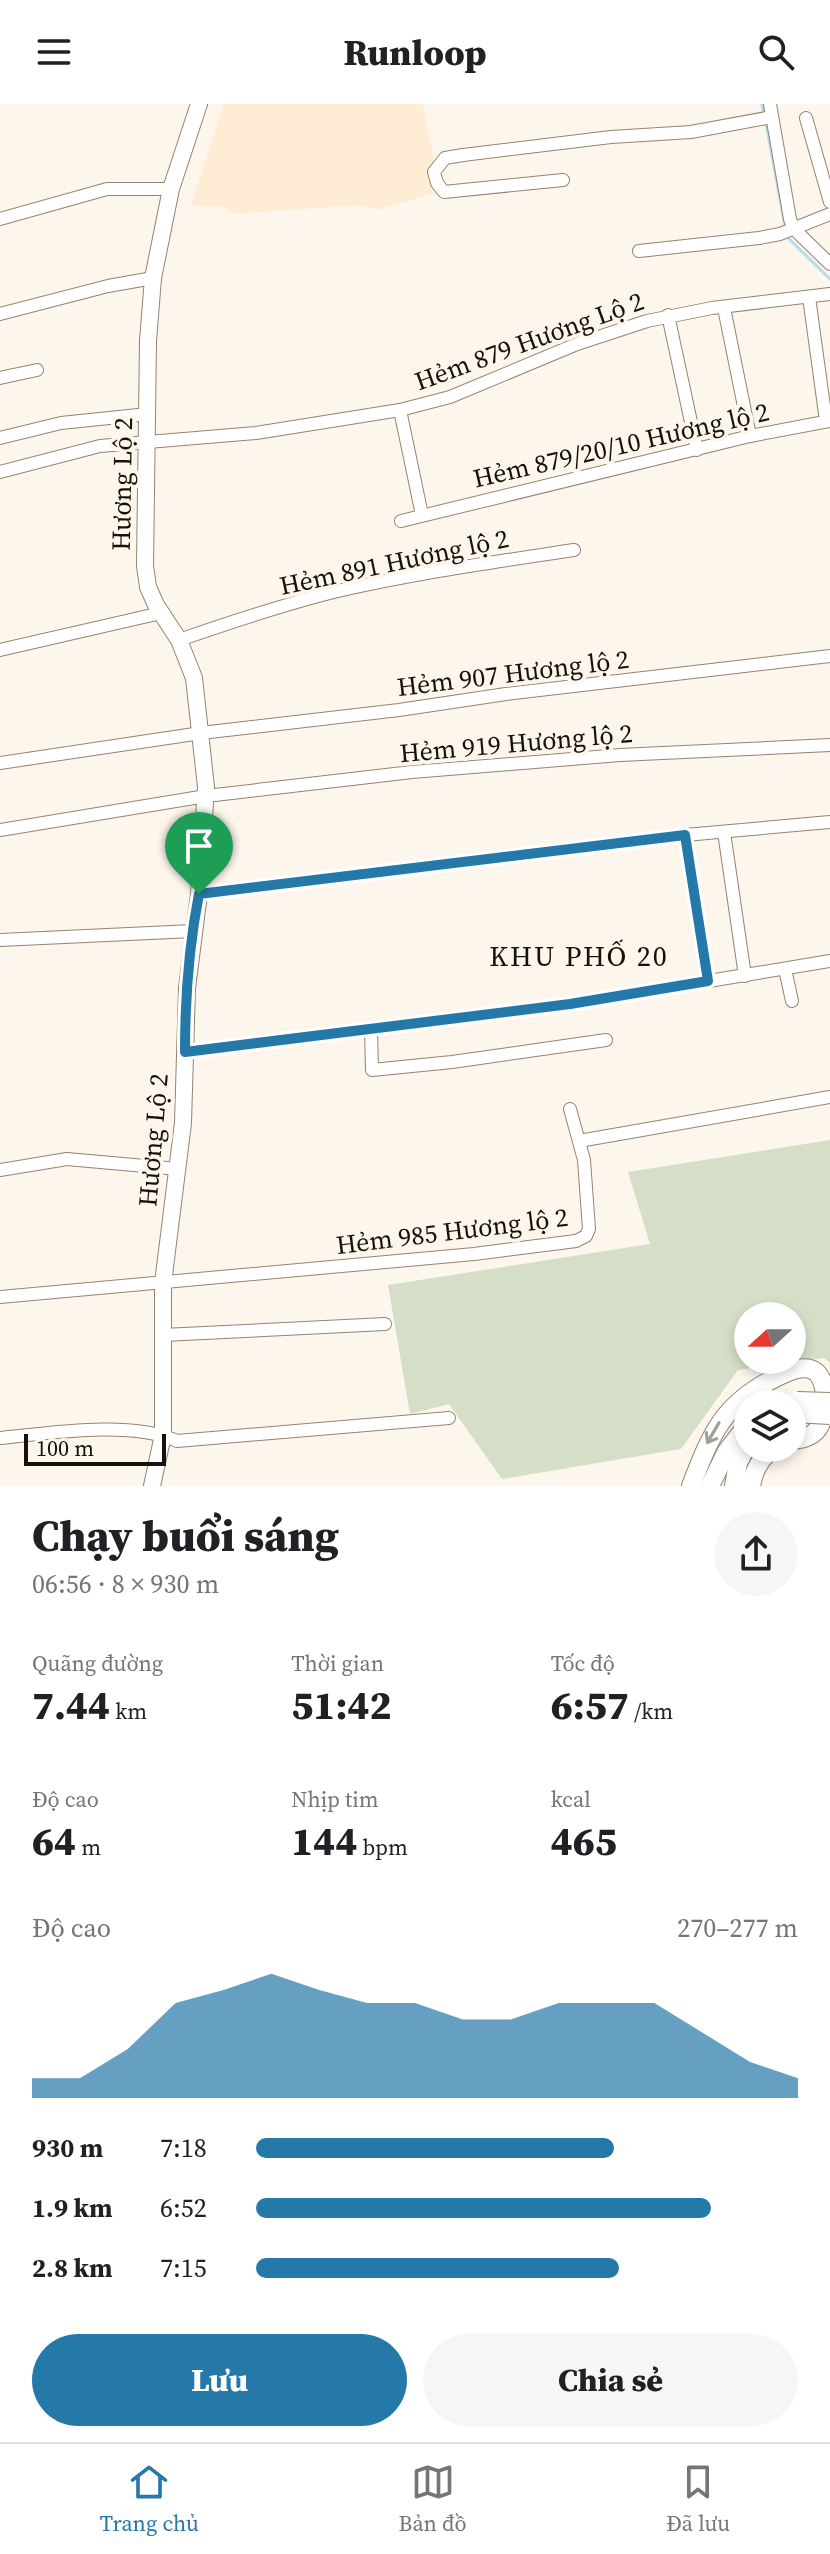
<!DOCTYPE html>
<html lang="vi">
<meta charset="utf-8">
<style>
:root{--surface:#fff;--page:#f6f6f6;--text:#202124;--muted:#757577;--line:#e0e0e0;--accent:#2579a9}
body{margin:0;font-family:"Source Serif 4",serif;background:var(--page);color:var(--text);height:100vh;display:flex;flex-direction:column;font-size:30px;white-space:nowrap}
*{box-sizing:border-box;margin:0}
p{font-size:26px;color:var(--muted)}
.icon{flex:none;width:44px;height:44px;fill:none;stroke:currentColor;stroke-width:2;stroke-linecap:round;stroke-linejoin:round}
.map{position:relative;height:1382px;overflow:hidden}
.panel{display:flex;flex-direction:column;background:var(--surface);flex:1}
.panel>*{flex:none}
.needle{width:52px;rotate:249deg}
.controls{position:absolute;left:734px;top:1198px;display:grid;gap:16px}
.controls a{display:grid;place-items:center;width:72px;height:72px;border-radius:50%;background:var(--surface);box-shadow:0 4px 12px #0003;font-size:40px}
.scale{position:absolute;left:24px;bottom:20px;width:142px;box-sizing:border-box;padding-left:8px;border:4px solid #171109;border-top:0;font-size:22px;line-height:28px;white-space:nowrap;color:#171109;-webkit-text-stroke:6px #fdf6ed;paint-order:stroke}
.pin{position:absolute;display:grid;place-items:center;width:68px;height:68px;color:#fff;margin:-82px -34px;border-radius:50% 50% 50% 0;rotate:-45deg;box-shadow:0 0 8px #0007}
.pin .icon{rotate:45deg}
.round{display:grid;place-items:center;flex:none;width:84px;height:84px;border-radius:42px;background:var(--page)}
.overview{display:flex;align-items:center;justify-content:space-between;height:136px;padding:0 32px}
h1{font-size:44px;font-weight:800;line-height:60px}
.figures{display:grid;grid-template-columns:repeat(3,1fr);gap:12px;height:136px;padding:8px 32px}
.figures div{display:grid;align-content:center}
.figures b{font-size:40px;font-weight:800}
.figures small{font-size:22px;font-weight:400}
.figures p{font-size:22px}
.chart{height:224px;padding:16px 32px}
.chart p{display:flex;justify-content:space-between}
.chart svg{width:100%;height:144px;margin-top:8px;fill:var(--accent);opacity:.7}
.action{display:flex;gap:16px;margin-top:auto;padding:16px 32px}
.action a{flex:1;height:92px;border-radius:48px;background:var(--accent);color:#fff;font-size:32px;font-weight:800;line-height:92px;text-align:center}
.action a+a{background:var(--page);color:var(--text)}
ul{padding:0 32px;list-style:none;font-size:26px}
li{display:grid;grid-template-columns:128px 96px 1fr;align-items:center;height:60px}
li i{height:20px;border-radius:10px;background:var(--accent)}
header{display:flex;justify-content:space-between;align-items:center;height:104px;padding:0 32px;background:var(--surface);font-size:36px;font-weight:800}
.tab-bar{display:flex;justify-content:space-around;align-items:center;height:112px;border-top:2px solid var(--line);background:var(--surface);font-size:22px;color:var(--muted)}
.tab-bar a{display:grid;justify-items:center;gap:4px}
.tab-bar .current{color:var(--accent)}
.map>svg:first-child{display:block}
.built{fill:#ffecd5}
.green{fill:#d5dfc7;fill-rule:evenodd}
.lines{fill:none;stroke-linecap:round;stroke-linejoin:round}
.stream{stroke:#b5ddeb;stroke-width:3}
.minor-casing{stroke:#94846f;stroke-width:14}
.major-casing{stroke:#94846f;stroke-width:18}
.highway-casing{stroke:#94846f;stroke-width:20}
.minor{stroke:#fff;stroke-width:12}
.major{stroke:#fff;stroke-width:16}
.highway{stroke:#fff;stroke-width:18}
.highway-bridge-casing{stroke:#94846f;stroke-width:20;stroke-linecap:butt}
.highway-bridge{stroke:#fff;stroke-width:18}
.oneway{stroke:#a2a09d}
.route-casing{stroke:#fff;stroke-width:16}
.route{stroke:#2579a9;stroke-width:10}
.labels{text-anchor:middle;stroke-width:8;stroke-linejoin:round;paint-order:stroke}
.street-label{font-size:26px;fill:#171109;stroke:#fdf6ed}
.neighbourhood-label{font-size:28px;letter-spacing:2px;fill:#171109;stroke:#fdf6ed}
</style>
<header><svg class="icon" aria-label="menu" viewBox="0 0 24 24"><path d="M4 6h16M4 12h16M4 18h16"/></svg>Runloop<svg class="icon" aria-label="search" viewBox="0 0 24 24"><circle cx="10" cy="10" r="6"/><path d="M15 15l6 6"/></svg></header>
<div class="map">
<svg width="830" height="1382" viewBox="0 0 830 1382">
<rect width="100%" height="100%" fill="#fdf6ed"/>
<polygon class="built" points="224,0 423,0 434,57 430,61 434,89 378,106 362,101 234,110 222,103 191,101"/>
<path class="green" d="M830 1036V1259L824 1254 738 1266 681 1345 502 1375 449 1300 410 1310 388 1181 650 1140 628 1068ZM748 1212H792V1256H748Z"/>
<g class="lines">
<g class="stream">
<polyline points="762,0 764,12"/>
<polyline points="766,19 785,122"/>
<polyline points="787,133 830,175"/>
</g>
<defs>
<g id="minor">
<polyline points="770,0 790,115 794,125 830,160"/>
<polyline points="806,14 830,98"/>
<polyline points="563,76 444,88 437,79 434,68 445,54 463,51 611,33 691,28 772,13"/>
<polyline points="0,115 107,85 171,85"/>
<polyline points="639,147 759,134 780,130 830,110"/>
<polyline points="809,193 826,317"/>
<polyline points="724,204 750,332"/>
<polyline points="0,210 108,182 153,174"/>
<polyline points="668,211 697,346"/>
<polyline points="0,274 37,266"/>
<polyline points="400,306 422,411"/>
<polyline points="0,334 61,319 148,310"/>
<polyline points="0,368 100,342 256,329 400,306 450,293 577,240 647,217 712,204 830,190"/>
<polyline points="401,417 750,332 830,317"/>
<path d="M179 536C231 518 284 500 338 487 416 469 495 458 574 446"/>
<polyline points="0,546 161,509"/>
<polyline points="0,659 201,629 399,606 506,590 830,552"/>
<polyline points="0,726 206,692 412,668 620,651 830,641"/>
<polyline points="724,728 745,872"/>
<polyline points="685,731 708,877"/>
<polyline points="199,790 685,731 830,718"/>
<polyline points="0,836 193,827"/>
<polyline points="785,865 792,897"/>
<polyline points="371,925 372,966 452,958 606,936"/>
<polyline points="185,948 570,900 830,857"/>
<polyline points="579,1037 830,993"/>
<polyline points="0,1066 67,1055 178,1065"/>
<polyline points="0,1193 474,1150 576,1137 586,1132 589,1125 584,1056 570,1005"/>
<polyline points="163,1231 385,1220"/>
<path d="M0 1334C50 1329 131 1316 177 1337L449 1314"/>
</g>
<polyline id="major" points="152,1382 163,1331 163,1179 183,1019 187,884 199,790 206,683 194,574 179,536 156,501 148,483 145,462 148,237 153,174 171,85 199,0"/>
<g id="highway">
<path d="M691 1382C711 1330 723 1299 777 1273 788 1268 801 1261 813 1266 830 1275 828 1316 815 1328 809 1334 800 1335 792 1336"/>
<polyline points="710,1382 727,1347 748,1320"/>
<polyline points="734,1382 738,1359 748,1339"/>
<path d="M751 1382C754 1366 760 1354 774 1344"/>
</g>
</defs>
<use href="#minor" class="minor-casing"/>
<use href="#major" class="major-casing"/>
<use href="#highway" class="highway-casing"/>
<use href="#minor" class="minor"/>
<use href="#major" class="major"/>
<use href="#highway" class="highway"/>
<defs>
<g id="highway-bridge">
<polyline points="797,1297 830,1298"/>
<polyline points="794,1309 830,1311"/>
</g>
</defs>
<use href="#highway-bridge" class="highway-bridge-casing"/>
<use href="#highway-bridge" class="highway-bridge"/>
</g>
<defs><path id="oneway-shaft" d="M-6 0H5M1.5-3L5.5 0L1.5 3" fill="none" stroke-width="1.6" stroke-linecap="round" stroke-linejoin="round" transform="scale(2)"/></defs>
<use class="oneway" href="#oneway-shaft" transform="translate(713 1329) rotate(120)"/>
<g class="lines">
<defs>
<path id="route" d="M685 731 708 877 570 900 185 948C185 895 189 841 199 790Z"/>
</defs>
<use href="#route" class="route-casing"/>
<use href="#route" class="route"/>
</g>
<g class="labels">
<g class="street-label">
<text transform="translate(529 237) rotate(-20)" y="9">Hẻm 879 Hương Lộ 2</text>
<text transform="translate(621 341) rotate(-13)" y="9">Hẻm 879/20/10 Hương lộ 2</text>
<text transform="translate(122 380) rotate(-89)" y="9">Hương Lộ 2</text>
<text transform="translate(394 458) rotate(-12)" y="9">Hẻm 891 Hương lộ 2</text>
<text transform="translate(513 569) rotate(-7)" y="9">Hẻm 907 Hương lộ 2</text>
<text transform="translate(516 639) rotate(-5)" y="9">Hẻm 919 Hương lộ 2</text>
<text transform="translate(153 1036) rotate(-85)" y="9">Hương Lộ 2</text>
<text transform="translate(452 1127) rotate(-7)" y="9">Hẻm 985 Hương lộ 2</text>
</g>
<g class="neighbourhood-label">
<text x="579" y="862">KHU PHỐ 20</text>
</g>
</g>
</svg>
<div class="controls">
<a><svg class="needle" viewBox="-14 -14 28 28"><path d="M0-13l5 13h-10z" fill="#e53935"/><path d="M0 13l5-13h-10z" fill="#757577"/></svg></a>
<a><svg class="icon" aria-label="layers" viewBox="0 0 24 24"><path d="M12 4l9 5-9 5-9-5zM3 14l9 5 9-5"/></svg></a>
</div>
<div class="scale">100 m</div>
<div class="pin" style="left:199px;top:790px;background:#1e9e55"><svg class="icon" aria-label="arrive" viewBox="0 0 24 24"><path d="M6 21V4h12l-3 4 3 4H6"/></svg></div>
</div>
<section class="panel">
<div class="overview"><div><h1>Chạy buổi sáng</h1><p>06:56 · 8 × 930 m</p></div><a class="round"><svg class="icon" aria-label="share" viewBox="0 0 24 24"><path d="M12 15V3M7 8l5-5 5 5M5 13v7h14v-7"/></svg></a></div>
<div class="figures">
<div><p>Quãng đường</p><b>7.44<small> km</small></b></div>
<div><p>Thời gian</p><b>51:42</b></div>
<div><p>Tốc độ</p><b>6:57<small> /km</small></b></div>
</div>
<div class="figures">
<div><p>Độ cao</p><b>64<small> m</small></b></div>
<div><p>Nhịp tim</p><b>144<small> bpm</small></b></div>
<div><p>kcal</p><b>465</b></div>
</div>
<div class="chart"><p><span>Độ cao</span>270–277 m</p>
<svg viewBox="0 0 160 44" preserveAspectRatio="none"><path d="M0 44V38L10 38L20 29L30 15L40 11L50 6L60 11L70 15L80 15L90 20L100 20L110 15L120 15L130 15L140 24L150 33L160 38V44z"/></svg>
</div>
<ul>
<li><b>930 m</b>7:18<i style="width:66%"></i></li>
<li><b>1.9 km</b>6:52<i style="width:84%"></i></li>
<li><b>2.8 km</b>7:15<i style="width:67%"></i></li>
</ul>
<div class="action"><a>Lưu</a><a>Chia sẻ</a></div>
</section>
<nav class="tab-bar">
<a class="current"><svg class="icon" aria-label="home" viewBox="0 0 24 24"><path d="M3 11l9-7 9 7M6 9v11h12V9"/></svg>Trang chủ</a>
<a><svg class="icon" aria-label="map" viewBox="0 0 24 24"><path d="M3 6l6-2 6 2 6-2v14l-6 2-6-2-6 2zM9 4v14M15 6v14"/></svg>Bản đồ</a>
<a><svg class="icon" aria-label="saved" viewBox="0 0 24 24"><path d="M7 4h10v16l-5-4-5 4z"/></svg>Đã lưu</a>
</nav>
